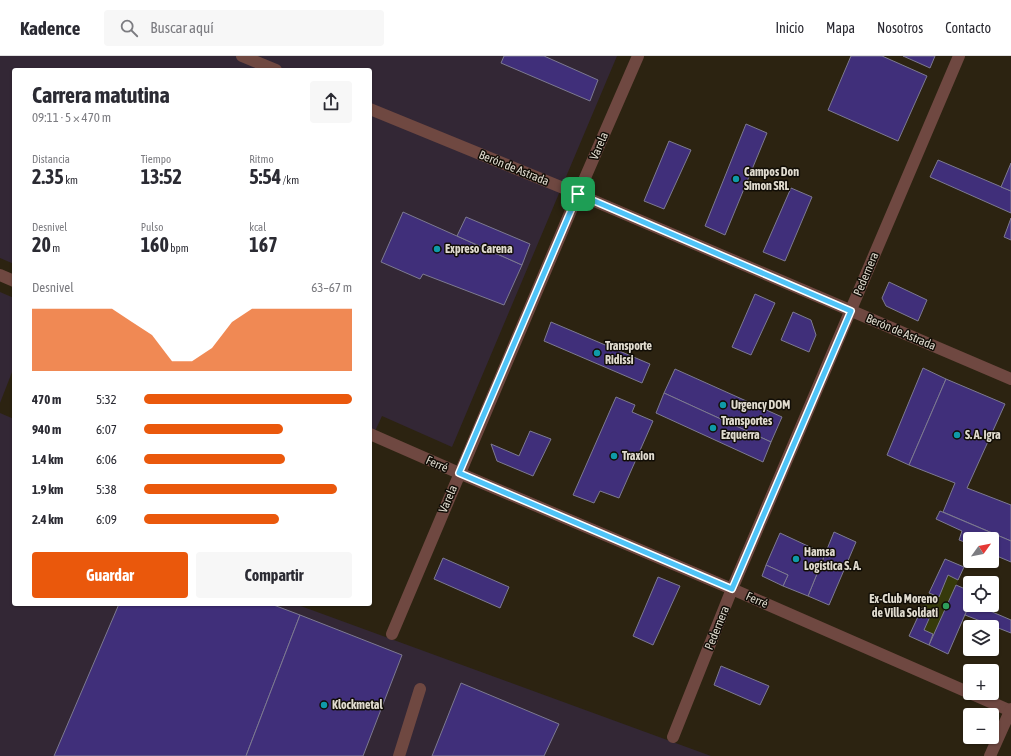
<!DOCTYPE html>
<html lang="es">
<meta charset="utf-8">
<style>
:root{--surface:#fff;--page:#f7f7f7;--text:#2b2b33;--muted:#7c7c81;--line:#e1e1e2;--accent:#ea580c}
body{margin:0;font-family:"Asap Condensed",sans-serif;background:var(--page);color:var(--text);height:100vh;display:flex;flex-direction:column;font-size:15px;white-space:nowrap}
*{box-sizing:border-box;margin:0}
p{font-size:13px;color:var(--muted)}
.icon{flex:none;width:22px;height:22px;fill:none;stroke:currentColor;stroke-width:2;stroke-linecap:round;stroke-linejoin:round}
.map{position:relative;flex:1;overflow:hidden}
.panel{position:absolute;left:12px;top:12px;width:360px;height:538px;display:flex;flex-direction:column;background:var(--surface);border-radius:4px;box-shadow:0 1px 3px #0004}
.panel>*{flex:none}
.needle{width:26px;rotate:57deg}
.controls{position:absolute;left:963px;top:476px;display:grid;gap:8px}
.controls a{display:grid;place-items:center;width:36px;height:36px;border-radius:4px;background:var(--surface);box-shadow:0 1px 3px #0004;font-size:20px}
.pin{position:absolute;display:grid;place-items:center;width:34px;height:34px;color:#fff;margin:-17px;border-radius:8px;box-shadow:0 2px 6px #0006}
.round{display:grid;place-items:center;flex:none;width:42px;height:42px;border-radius:4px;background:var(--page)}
.overview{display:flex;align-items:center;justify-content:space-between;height:68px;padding:0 20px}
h1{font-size:22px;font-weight:700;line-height:30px}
.metrics{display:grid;grid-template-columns:repeat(3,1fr);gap:6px;height:68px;padding:4px 20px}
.metrics div{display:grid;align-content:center}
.metrics b{font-size:20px;font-weight:700}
.metrics small{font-size:11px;font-weight:400}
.metrics p{font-size:11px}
.chart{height:112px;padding:8px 20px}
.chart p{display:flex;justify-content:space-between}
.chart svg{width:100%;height:72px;margin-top:4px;fill:var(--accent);opacity:.7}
.button{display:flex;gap:8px;margin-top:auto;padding:8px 20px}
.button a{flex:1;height:46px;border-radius:4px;background:var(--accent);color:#fff;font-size:16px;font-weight:700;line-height:46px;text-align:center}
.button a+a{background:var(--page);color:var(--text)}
ul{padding:0 20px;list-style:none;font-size:13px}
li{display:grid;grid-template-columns:64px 48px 1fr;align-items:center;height:30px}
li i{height:10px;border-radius:5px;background:var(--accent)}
header{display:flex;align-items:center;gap:24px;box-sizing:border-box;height:56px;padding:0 20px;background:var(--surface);border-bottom:1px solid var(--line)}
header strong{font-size:19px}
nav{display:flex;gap:22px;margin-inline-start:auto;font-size:14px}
.search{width:280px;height:36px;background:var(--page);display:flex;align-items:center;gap:10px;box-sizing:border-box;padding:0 14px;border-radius:4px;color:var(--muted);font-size:15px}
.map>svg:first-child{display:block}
.industrial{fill:#332735}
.green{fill:#363a0b}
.building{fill:#402f7a;stroke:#7d7a91}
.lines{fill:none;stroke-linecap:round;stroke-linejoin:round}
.minor{stroke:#6f4841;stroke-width:12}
.route-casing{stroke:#fff;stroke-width:8}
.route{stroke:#4fc3f7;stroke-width:5}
.culture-dot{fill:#0f9aa8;stroke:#110d06;stroke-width:1.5}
.leisure-dot{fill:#2e9e5b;stroke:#110d06;stroke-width:1.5}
.labels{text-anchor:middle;stroke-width:3;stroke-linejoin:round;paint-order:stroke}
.street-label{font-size:12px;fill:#e0dbcf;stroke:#110d06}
.poi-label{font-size:12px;font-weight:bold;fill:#e0dbcf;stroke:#110d06;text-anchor:start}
</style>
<header>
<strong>Kadence</strong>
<div class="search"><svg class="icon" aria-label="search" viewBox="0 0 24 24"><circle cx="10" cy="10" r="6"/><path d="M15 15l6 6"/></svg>Buscar aquí</div>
<nav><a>Inicio</a><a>Mapa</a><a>Nosotros</a><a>Contacto</a></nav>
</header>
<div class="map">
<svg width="1011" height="700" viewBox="0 0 1011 700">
<rect width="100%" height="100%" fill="#2c2311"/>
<g class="industrial">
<polygon points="0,0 617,0 452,391 382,360 370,386 370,14 14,14 14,208 0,202"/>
<polygon points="0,236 14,242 14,311 0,347"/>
<polygon points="0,357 14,363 14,548 298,548 298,549 711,700 0,700"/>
</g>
<polygon class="green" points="945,503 964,511 956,529 970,535 970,547 948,598 909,580"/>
<g class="building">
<polygon points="504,0 544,0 598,24 590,45 501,7"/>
<polygon points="851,0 882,0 927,20 898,85 828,54"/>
<polygon points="903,0 935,0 930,12"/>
<polygon points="746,68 767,77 725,179 705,170"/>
<polygon points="669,85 691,94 664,153 644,145"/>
<polygon points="938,104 1011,135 1011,157 930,121"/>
<polygon points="1011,107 1011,135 1001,131"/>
<polygon points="791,132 812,141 785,205 763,196"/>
<polygon points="403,156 522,209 504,249 423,218 420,223 381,206"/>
<polygon points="466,161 530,188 522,209 457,180"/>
<polygon points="1011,162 1011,184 1004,181"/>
<polygon points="889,226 927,244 918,265 886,250 882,242"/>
<polygon points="755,238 775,247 751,299 732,291"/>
<polygon points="793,256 811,264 816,279 809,296 781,284"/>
<polygon points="551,266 650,308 642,327 544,285"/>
<polygon points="923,312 946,323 909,409 887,399"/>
<polygon points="675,313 782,361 771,386 664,337"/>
<polygon points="946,323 1005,348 967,432 1011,449 1011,485 943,456 955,427 909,409"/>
<polygon points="664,337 771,386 763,406 656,357"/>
<polygon points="616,341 635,349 632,356 653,365 619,442 600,435 594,447 573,439"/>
<polygon points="530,375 551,383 533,420 497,405 491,388 519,400"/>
<polygon points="940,455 1011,485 1011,506 992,498 992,483 970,483 970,488 959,484 962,475 936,463"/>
<polygon points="834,476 856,486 829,549 808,540"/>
<polygon points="780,477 825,498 808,540 783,530 788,519 766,509"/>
<polygon points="443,502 509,531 500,552 434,523"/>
<polygon points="945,503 964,511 958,524 948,519 939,541 929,537"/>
<polygon points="766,509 788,519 783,530 762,520"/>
<polygon points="658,521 680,530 653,589 633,580"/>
<polygon points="956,529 970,535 970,547 948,598 929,589"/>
<polygon points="970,547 970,549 976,549 1011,564 1011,577 965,559"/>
<polygon points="119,548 271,548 300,559 246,700 54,700"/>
<polygon points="922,552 932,556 924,574 933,578 929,589 909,580"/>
<polygon points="300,559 402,599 363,700 246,700"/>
<polygon points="721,610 769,630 760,649 714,629"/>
<polygon points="461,627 559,668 544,700 432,700"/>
</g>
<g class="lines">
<g class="minor">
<polyline points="242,0 276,14"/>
<polyline points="370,53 578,138 1011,323"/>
<polyline points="0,219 14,225"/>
<polyline points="370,378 459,417 732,533 1011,655"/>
<polyline points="392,578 578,138 638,0"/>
<polyline points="673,681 732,533 959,0"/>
<polyline points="399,700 420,633"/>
<polyline points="990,700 1011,653"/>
</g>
</g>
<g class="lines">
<defs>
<polygon id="route" points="578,138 851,255 732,533 459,417"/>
</defs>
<use href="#route" class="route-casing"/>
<use href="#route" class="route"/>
</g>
<g class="culture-dot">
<circle cx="736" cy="123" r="4"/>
<circle cx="437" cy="193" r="4"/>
<circle cx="597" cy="297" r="4"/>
<circle cx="723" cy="349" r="4"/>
<circle cx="713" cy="372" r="4"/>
<circle cx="957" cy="379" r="4"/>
<circle cx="614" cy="400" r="4"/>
<circle cx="796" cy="503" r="4"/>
<circle cx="324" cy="649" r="4"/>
</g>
<circle class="leisure-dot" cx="946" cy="550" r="4"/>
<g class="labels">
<g class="street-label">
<text transform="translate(599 90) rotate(-67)" y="4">Varela</text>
<text transform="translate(514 112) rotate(22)" y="4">Berón de Astrada</text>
<text transform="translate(866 218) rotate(-67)" y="4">Pedernera</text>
<text transform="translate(901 276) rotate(23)" y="4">Berón de Astrada</text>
<text transform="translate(437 408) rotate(24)" y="4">Ferré</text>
<text transform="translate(448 443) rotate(-67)" y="4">Varela</text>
<text transform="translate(757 544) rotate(24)" y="4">Ferré</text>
<text transform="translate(717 572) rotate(-68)" y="4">Pedernera</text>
</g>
<g class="poi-label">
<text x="744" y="120">Campos Don<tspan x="744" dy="14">Simon SRL</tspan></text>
<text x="445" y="197">Expreso Carena</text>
<text x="605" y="294">Transporte<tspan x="605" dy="14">Ridissi</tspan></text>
<text x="731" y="353">Urgency DOM</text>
<text x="721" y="369">Transportes<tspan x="721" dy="14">Ezquerra</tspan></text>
<text x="965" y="383">S. A. Igra</text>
<text x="622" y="404">Traxion</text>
<text x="804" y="500">Hamsa<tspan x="804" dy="14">Logística S. A.</tspan></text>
<text x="938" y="547" text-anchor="end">Ex-Club Moreno<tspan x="938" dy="14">de Villa Soldati</tspan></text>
<text x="332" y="653">Klockmetal</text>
</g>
</g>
</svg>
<div class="controls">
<a><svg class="needle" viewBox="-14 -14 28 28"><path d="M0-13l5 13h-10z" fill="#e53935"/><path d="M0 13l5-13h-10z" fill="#7c7c81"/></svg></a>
<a><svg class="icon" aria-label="locate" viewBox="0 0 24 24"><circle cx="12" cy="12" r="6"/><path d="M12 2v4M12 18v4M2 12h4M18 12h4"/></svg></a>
<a><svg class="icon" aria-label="layers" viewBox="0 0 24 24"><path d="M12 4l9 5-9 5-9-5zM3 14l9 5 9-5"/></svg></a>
<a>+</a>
<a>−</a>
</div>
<div class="pin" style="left:578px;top:138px;background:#1e9e55"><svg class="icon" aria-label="arrive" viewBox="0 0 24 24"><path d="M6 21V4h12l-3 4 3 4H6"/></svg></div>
<section class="panel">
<div class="overview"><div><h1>Carrera matutina</h1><p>09:11 · 5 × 470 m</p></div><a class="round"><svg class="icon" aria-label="share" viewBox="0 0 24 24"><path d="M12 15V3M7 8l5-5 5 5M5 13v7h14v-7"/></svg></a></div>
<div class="metrics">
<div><p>Distancia</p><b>2.35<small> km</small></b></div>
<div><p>Tiempo</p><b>13:52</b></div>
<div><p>Ritmo</p><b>5:54<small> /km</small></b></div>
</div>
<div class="metrics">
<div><p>Desnivel</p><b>20<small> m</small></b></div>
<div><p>Pulso</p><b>160<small> bpm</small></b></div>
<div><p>kcal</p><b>167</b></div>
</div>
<div class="chart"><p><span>Desnivel</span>63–67 m</p>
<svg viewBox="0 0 160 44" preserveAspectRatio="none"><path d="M0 44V6L10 6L20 6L30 6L40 6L50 14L60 22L70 38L80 38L90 30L100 14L110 6L120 6L130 6L140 6L150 6L160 6V44z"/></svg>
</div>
<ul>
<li><b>470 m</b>5:32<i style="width:100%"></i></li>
<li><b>940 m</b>6:07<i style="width:67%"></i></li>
<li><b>1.4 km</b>6:06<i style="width:68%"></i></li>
<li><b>1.9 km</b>5:38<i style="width:93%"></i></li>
<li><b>2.4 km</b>6:09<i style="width:65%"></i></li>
</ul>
<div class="button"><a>Guardar</a><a>Compartir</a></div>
</section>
</div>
